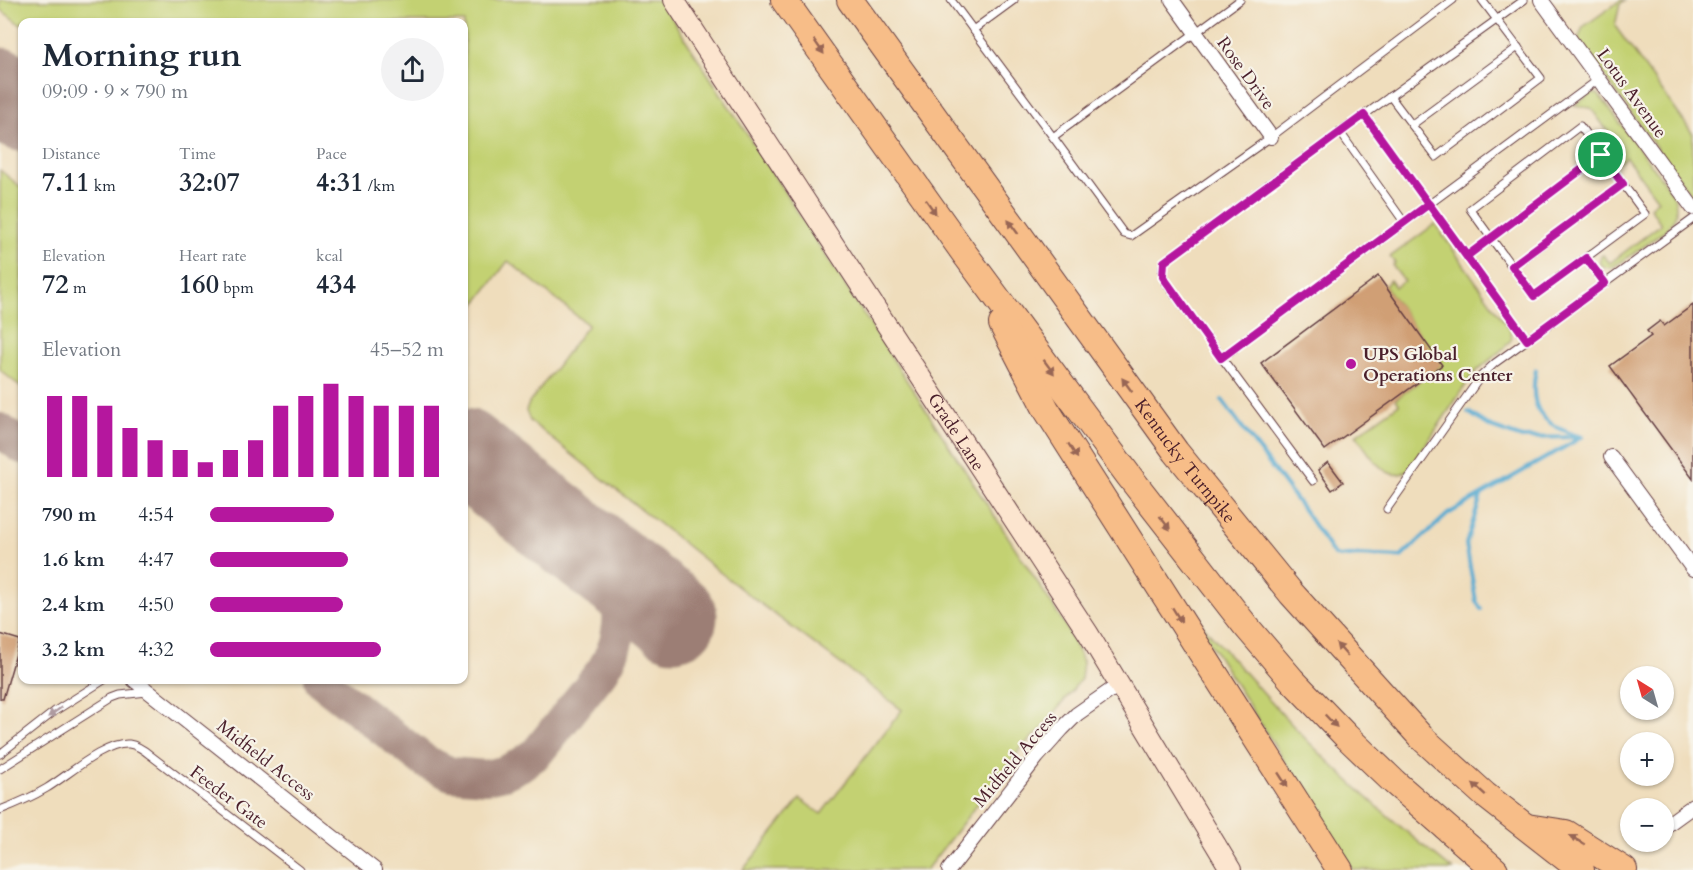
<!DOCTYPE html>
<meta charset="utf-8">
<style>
:root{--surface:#fff;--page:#f2f2f3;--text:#1f2937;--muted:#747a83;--accent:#b5179e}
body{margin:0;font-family:Cardo,serif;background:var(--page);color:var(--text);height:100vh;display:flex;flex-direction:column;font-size:22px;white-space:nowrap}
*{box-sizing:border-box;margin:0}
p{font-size:20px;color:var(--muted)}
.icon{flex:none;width:33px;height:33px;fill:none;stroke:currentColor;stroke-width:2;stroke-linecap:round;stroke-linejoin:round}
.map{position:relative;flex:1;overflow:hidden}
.side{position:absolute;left:18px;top:18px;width:450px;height:666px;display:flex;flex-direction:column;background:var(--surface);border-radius:12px;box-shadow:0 2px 4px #0004}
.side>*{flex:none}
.needle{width:39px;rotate:323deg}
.fabs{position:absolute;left:1620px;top:666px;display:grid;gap:12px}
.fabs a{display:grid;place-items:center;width:54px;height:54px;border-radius:50%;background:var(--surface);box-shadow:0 2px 4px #0004;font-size:30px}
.pin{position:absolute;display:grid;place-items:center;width:51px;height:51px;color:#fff;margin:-26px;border:3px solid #fff;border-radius:50%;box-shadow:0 2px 6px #0007}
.round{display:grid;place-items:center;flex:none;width:63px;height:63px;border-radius:32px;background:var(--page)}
.headline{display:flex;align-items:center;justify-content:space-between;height:102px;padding:0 24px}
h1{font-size:33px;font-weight:800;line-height:45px}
.stats{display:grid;grid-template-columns:repeat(3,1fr);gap:9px;height:102px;padding:6px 24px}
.stats div{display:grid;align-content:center}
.stats b{font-size:26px;font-weight:800}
.stats small{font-size:16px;font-weight:400}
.stats p{font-size:16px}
.chart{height:168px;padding:12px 24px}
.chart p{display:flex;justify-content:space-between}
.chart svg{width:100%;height:108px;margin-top:6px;stroke:var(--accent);stroke-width:6}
ul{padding:0 24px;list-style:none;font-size:20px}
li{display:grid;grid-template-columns:96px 72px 1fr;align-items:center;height:45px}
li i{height:15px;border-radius:8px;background:var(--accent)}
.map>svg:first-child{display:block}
.green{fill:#c3d172;stroke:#86784e;stroke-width:1.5}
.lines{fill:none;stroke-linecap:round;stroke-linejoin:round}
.stream{stroke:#55aad1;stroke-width:4}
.taxiway{stroke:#9c7e74;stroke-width:34}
.runway{stroke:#9c7e74;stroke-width:87}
.building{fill:#d09f75}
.lane-casing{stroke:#633c41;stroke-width:9}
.street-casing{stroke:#633c41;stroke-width:16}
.secondary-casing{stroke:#633c41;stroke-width:22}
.highway-casing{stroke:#633c41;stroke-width:28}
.lane{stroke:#fff;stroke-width:7}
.street{stroke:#fff;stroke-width:14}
.secondary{stroke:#fce5cf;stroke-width:20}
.highway{stroke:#f7bd88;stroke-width:26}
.oneway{fill:#986655}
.oneway2{fill:#ae9aa0}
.route-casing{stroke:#fff;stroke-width:12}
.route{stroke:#b5179e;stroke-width:8}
.poi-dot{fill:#b5179e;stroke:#f7f3e8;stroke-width:2}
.labels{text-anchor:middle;stroke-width:4.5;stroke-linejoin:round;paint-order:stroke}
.street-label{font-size:18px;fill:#4a1f2b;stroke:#f7f3e8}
.poi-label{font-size:18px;font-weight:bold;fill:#4a1f2b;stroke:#f7f3e8;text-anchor:start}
</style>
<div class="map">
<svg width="1693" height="870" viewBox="0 0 1693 870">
<rect width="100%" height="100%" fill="#f7f3e8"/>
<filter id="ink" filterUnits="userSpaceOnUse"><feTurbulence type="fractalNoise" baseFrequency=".0167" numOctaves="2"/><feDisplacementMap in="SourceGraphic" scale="12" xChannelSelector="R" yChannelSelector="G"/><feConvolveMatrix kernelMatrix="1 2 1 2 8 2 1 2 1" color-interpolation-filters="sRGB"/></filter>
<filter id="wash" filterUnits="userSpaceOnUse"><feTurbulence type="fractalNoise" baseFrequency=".008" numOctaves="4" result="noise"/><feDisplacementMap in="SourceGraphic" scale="24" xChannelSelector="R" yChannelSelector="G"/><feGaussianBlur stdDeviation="1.35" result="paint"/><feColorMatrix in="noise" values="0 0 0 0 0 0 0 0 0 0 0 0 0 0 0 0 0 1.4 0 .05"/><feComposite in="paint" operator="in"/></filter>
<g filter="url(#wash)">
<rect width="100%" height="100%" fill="#efddbc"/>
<g class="green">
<polygon points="0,0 660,0 1064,623 1083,662 1081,679 1043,728 1022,747 926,870 743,870 800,799 821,814 902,710 741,589 530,421 526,411 529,403 588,325 508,261 464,319 464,22 22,22 22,26 0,9"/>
<polygon points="1621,0 1625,0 1620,4 1615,26 1693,134 1693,198 1578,40 1583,27"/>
<path d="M1591 94H1598L1603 100 1673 194C1677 204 1678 213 1672 222 1664 235 1631 255 1618 264 1610 269 1605 269 1599 263L1601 256 1603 255 1610 263 1661 224 1650 207 1658 200 1626 157 1617 163 1612 157 1620 149 1591 108 1573 106Z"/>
<polygon points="0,170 22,188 22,388 0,370"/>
<path d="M1435 224 1510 330 1512 338C1506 350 1482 364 1471 377L1411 467C1388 491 1368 451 1356 435L1399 404 1396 399 1441 365 1385 286 1390 280 1395 287 1404 281 1392 265 1395 263 1390 257Z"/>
<path d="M1189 610C1225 650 1260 691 1296 729 1345 780 1398 826 1453 870H1353Z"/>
</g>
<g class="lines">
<g class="stream">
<path d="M1222 400 1310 519 1334 555 1339 557 1357 555 1401 557 1448 514 1582 437C1545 426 1527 412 1536 370"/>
<polyline points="1468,412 1491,427 1522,438 1576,437"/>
<polyline points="1481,609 1476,601 1466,544 1481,496"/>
</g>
<g class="taxiway">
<polyline points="0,430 22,447"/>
<path d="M320 680 426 762 451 774 485 777 504 773 520 765 536 754 603 670C620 643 625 612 612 583 607 571 598 561 590 551"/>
</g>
<g class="runway">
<polyline points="0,91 22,108"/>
<polyline points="464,452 674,617"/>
</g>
</g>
<g id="blocks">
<g class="building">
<polygon points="1378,276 1442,365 1325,450 1261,363"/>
<polygon points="1693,305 1693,479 1610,366 1651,336 1647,331 1660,321 1664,326"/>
<polygon points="1328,462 1343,482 1332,490 1318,470"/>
<polygon points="0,634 20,640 3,699 0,699"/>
</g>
</g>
</g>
<g filter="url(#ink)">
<use href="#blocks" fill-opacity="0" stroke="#633c41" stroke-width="1.5"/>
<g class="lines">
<defs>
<g id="lane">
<polyline points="951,0 1053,137"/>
<polyline points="1240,0 1053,137 1124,234 1131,236 1271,137 1453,0"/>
<polyline points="973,30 1014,0"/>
<polyline points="1390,96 1436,157 1541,78 1482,0"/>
<polyline points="1364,115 1527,340 1495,363 1481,376 1387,509"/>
<polyline points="1412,125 1518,47"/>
<polyline points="1340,132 1404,222"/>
<polyline points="1601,155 1623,184"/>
<path d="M1467 256 1601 155 1580 126 1470 209C1491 238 1512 267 1534 296L1645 214 1623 184 1512 266"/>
<polyline points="1586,258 1605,283"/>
<polyline points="1527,340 1693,219"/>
<polyline points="1221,358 1599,79"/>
<path d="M1313 481 1167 284C1163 276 1161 271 1164 262L1274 180 1524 0"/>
<polyline points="0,754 55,711 104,680"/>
<polyline points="0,769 112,698 120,695 147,692"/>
<path d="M0 810C16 804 32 797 47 788 67 776 105 742 129 744 137 745 144 750 150 755L300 870"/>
</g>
<g id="street">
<polyline points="1172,0 1271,137"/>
<polyline points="1541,0 1693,208"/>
<polyline points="1611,457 1693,569"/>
<polyline points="134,680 375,870"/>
<polyline points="1664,827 1693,806"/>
<polyline points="949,870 1037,757 1062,729 1077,714 1120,684"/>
</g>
<g id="secondary">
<path id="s1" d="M674 0 1088 633 1231 870"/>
</g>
<g id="highway">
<polyline points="784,0 964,253 1129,476 1245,625 1292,680 1346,736 1394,782 1495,870"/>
<path id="s2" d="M850 0 1176 452 1291 593 1421 737 1485 795 1581 870"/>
<polyline points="1002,324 1046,409 1340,870"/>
<polyline points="1527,827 1566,833 1624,870"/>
</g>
</defs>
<use href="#lane" class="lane-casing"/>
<use href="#street" class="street-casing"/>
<use href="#secondary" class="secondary-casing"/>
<use href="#highway" class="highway-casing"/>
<use href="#lane" class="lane"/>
<use href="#street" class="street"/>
<use href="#secondary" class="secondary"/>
<use href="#highway" class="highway"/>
</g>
<defs><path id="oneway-solid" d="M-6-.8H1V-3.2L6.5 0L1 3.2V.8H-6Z" transform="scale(1.5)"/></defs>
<g class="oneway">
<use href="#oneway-solid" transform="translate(819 47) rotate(55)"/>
<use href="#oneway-solid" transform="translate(931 207) rotate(55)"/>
<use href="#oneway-solid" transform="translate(1013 227) rotate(-126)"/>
<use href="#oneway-solid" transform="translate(1049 367) rotate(53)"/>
<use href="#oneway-solid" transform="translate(1127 385) rotate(-126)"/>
<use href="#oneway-solid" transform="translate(1073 451) rotate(58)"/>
<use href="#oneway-solid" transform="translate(1165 523) rotate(53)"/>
<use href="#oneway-solid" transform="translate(1177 615) rotate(58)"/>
<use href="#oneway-solid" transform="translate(1342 650) rotate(-132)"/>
<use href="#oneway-solid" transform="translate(1331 721) rotate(46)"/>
<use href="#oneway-solid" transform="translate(1283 780) rotate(57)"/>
<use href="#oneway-solid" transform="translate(1479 789) rotate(-138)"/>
<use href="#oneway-solid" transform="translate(1577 840) rotate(-149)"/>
</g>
<use class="oneway2" href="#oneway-solid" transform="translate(55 712) rotate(144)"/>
</g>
<g class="lines" filter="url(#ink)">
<defs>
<path id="route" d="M1601 155 1467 256 1429 204 1221 358 1163 277 1164 262 1364 115C1419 190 1472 265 1527 340L1605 283 1586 258 1534 296 1512 266 1623 184 1601 155"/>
</defs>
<use href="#route" class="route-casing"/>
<use href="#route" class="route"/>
</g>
<circle class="poi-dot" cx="1351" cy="364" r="6"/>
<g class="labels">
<g class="street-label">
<text transform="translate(1246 73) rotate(54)" y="6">Rose Drive</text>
<text transform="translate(1632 93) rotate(54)" y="6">Lotus Avenue</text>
<text dy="6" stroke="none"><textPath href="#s1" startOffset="516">Grade Lane</textPath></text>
<text dy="6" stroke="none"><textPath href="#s2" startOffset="570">Kentucky Turnpike</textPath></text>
<text transform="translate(1015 759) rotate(-50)" y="6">Midfield Access</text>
<text transform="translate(266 760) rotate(38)" y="6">Midfield Access</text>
<text transform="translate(229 797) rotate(37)" y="6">Feeder Gate</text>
</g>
<g class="poi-label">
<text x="1363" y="360">UPS Global<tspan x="1363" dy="21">Operations Center</tspan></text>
</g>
</g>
</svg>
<div class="fabs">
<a><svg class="needle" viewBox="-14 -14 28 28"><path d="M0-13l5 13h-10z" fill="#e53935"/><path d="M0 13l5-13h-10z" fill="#747a83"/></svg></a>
<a>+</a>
<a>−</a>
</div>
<div class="pin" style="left:1601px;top:155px;background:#1e9e55"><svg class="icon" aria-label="arrive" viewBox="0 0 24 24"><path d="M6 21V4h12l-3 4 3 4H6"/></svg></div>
<section class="side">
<div class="headline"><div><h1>Morning run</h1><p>09:09 · 9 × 790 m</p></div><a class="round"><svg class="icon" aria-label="share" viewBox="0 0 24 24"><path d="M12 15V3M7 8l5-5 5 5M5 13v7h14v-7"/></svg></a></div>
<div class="stats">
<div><p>Distance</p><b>7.11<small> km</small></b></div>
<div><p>Time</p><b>32:07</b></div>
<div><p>Pace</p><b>4:31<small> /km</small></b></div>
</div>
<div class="stats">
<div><p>Elevation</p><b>72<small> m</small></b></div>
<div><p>Heart rate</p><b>160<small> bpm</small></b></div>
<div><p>kcal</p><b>434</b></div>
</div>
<div class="chart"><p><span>Elevation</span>45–52 m</p>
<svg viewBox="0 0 160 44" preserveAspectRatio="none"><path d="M5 44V11M15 44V11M25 44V15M35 44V24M45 44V29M55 44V33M65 44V38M75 44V33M85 44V29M95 44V15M105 44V11M115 44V6M125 44V11M135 44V15M145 44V15M155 44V15"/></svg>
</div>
<ul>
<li><b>790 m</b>4:54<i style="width:53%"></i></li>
<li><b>1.6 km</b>4:47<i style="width:59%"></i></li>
<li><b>2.4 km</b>4:50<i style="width:57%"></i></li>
<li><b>3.2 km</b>4:32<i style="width:73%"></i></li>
</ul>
</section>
</div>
